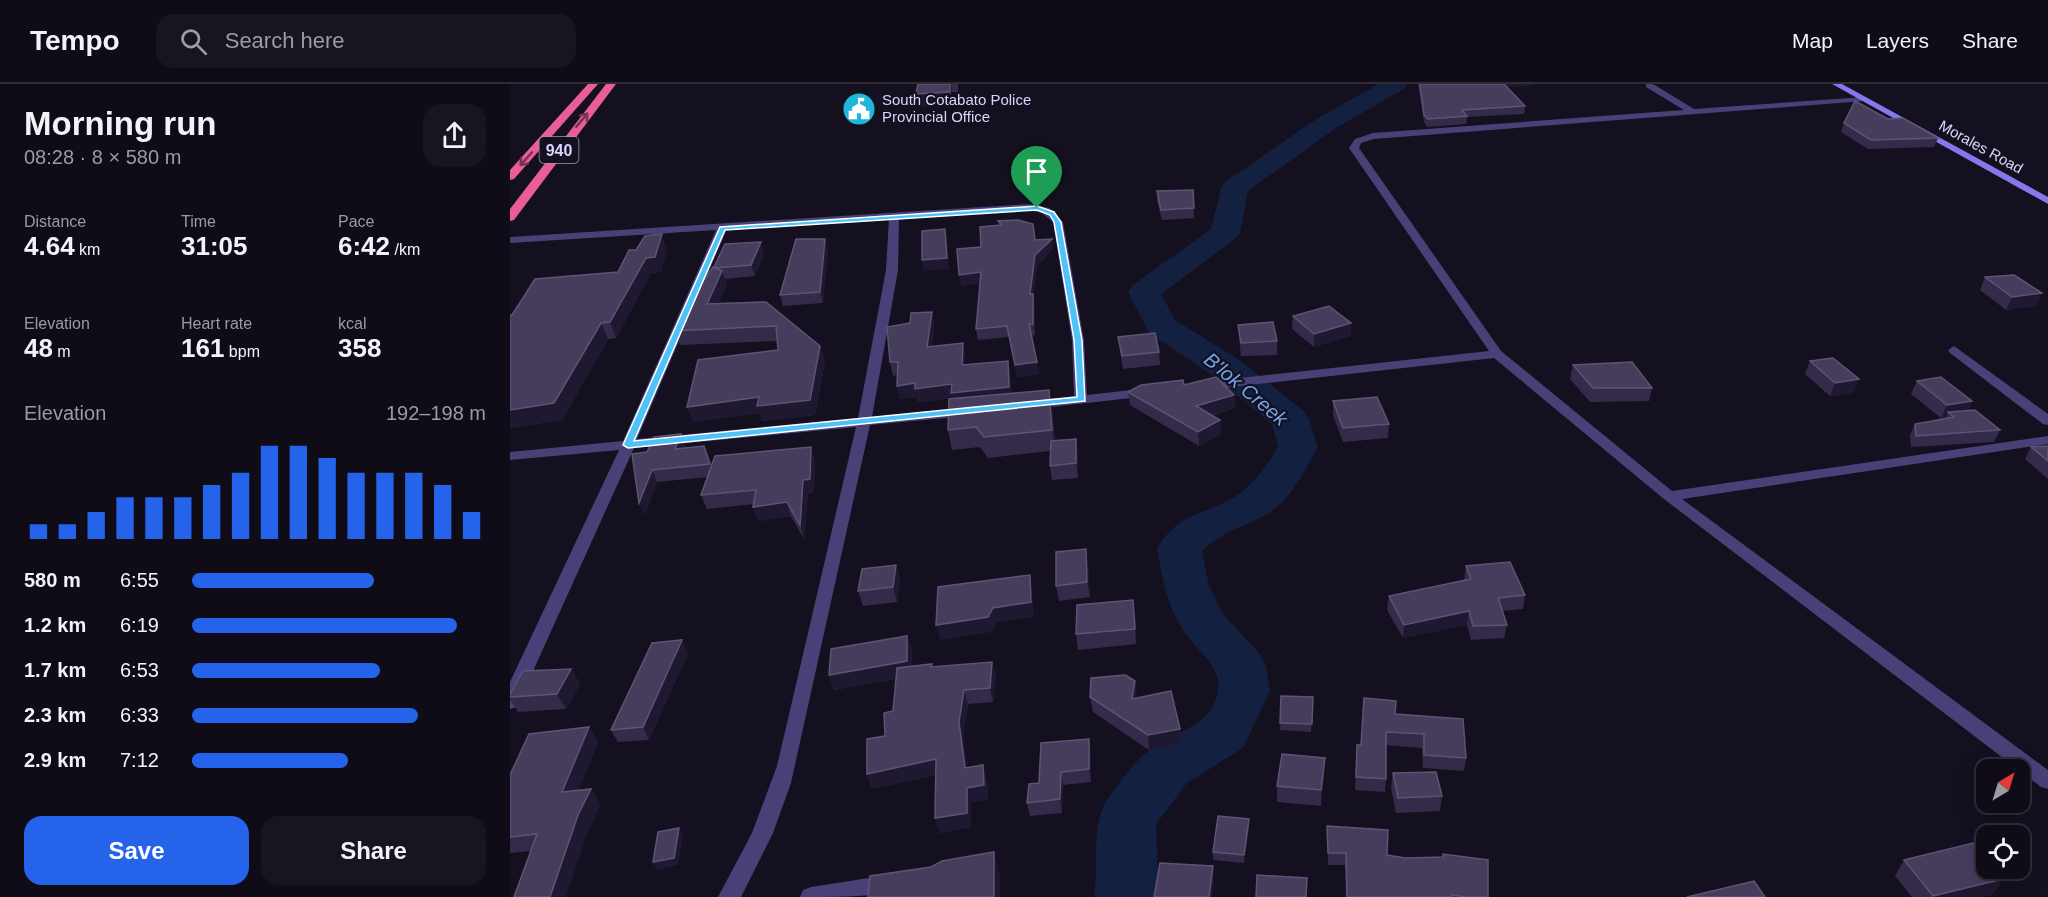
<!DOCTYPE html>
<meta charset="utf-8">
<style>
:root{--surface:#0f0c17;--page:#181520;--text:#f1f3f6;--muted:#9b9ba1;--line:#2f2c36;--accent:#2563eb}
body{margin:0;font-family:Helvetica,sans-serif;background:var(--page);color:var(--text);height:100vh;display:flex;flex-direction:column;font-size:22px;white-space:nowrap}
*{box-sizing:border-box;margin:0}
p{font-size:20px;color:var(--muted)}
.icon{flex:none;width:33px;height:33px;fill:none;stroke:currentColor;stroke-width:2;stroke-linecap:round;stroke-linejoin:round}
.map{position:relative;flex:1;overflow:hidden}
.sheet{display:flex;flex-direction:column;background:var(--surface);width:510px}
.sheet>*{flex:none}
.needle{width:39px;rotate:38deg}
.controls{position:absolute;left:1466px;top:675px;display:grid;gap:12px}
.controls a{display:grid;place-items:center;width:54px;height:54px;border-radius:12px;background:var(--surface);box-shadow:0 6px 24px #0002,0 0 0 2px var(--line);font-size:30px}
.pin{position:absolute;display:grid;place-items:center;width:51px;height:51px;color:#fff;margin:-62px -26px;border-radius:50% 50% 50% 0;rotate:-45deg;box-shadow:0 0 6px #0007}
.pin .icon{rotate:45deg}
.round{display:grid;place-items:center;flex:none;width:63px;height:63px;border-radius:18px;background:var(--page)}
.overview{display:flex;align-items:center;justify-content:space-between;height:102px;padding:0 24px}
h1{font-size:33px;font-weight:700;line-height:45px}
.metrics{display:grid;grid-template-columns:repeat(3,1fr);gap:9px;height:102px;padding:6px 24px}
.metrics div{display:grid;align-content:center}
.metrics b{font-size:26px;font-weight:700}
.metrics small{font-size:16px;font-weight:400}
.metrics p{font-size:16px}
.chart{height:168px;padding:12px 24px}
.chart p{display:flex;justify-content:space-between}
.chart svg{width:100%;height:108px;margin-top:6px;stroke:var(--accent);stroke-width:6}
.button{display:flex;gap:12px;margin-top:auto;padding:12px 24px}
.button a{flex:1;height:69px;border-radius:18px;background:var(--accent);color:#fff;font-size:24px;font-weight:700;line-height:69px;text-align:center}
.button a+a{background:var(--page);color:var(--text)}
ul{padding:0 24px;list-style:none;font-size:20px}
li{display:grid;grid-template-columns:96px 72px 1fr;align-items:center;height:45px}
li i{height:15px;border-radius:8px;background:var(--accent)}
header{display:flex;align-items:center;gap:36px;box-sizing:border-box;height:84px;padding:0 30px;background:var(--surface);border-bottom:2px solid var(--line)}
header strong{font-size:28px}
nav{display:flex;gap:33px;margin-inline-start:auto;font-size:21px}
.search{width:420px;height:54px;background:var(--page);display:flex;align-items:center;gap:15px;box-sizing:border-box;padding:0 21px;border-radius:18px;color:var(--muted);font-size:22px}
main{display:flex;flex:1;min-height:0}
.map>svg:first-child{display:block}
.lines{fill:none;stroke-linecap:round;stroke-linejoin:round}
.river{fill:#14203f;fill-rule:evenodd}
.street{fill:#484178;fill-rule:evenodd}
.secondary{fill:#8577ec;fill-rule:evenodd}
.highway{fill:#e95e94;fill-rule:evenodd}
.wall{fill:#342b4a}
.shaded-wall{fill:#1f1831}
.building{fill:#463d5d;stroke:#5d5475;stroke-width:1.5}
.oneway{stroke:#743354}
.route{fill:#4fc3f7;stroke:#fff;stroke-width:1.5;fill-rule:evenodd}
.labels{text-anchor:middle;stroke-width:4.5;stroke-linejoin:round;paint-order:stroke}
.far-poi-label{font-size:15px;fill:#dbd3f9;stroke:#14101f;text-anchor:start}
.far-street-label{font-size:15px;fill:#dbd3f9;stroke:#14101f}
.shield{fill:#14101f;stroke:#9f98b8;stroke-width:1.5}
.shield-label{font-size:16px;font-weight:bold;fill:#dbd3f9}
.water-label{font-size:20px;font-style:italic;fill:#6fa6eb;stroke:#14101f}
</style>
<header>
<strong>Tempo</strong>
<div class="search"><svg class="icon" aria-label="search" viewBox="0 0 24 24"><circle cx="10" cy="10" r="6"/><path d="M15 15l6 6"/></svg>Search here</div>
<nav><a>Map</a><a>Layers</a><a>Share</a></nav>
</header>
<main>
<section class="sheet">
<div class="overview"><div><h1>Morning run</h1><p>08:28 · 8 × 580 m</p></div><a class="round"><svg class="icon" aria-label="share" viewBox="0 0 24 24"><path d="M12 15V3M7 8l5-5 5 5M5 13v7h14v-7"/></svg></a></div>
<div class="metrics">
<div><p>Distance</p><b>4.64<small> km</small></b></div>
<div><p>Time</p><b>31:05</b></div>
<div><p>Pace</p><b>6:42<small> /km</small></b></div>
</div>
<div class="metrics">
<div><p>Elevation</p><b>48<small> m</small></b></div>
<div><p>Heart rate</p><b>161<small> bpm</small></b></div>
<div><p>kcal</p><b>358</b></div>
</div>
<div class="chart"><p><span>Elevation</span>192–198 m</p>
<svg viewBox="0 0 160 44" preserveAspectRatio="none"><path d="M5 44V38M15 44V38M25 44V33M35 44V27M45 44V27M55 44V27M65 44V22M75 44V17M85 44V6M95 44V6M105 44V11M115 44V17M125 44V17M135 44V17M145 44V22M155 44V33"/></svg>
</div>
<ul>
<li><b>580 m</b>6:55<i style="width:62%"></i></li>
<li><b>1.2 km</b>6:19<i style="width:90%"></i></li>
<li><b>1.7 km</b>6:53<i style="width:64%"></i></li>
<li><b>2.3 km</b>6:33<i style="width:77%"></i></li>
<li><b>2.9 km</b>7:12<i style="width:53%"></i></li>
</ul>
<div class="button"><a>Save</a><a>Share</a></div>
</section>
<div class="map">
<svg width="1538" height="813" viewBox="0 0 1538 813">
<rect width="100%" height="100%" fill="#14101f"/>
<g class="lines">
<path class="river" d="M869 0H897L894 5 826 44 738 107 730 149 725 155 651 210 665 236 728 275 794 327 799 335 808 363C794 387 782 415 757 430 731 445 716 445 692 467L699 502 713 530 749 569 756 582 760 607 733 664 677 699 646 740 648 791 646 813H584C589 783 581 746 595 719 603 706 626 676 638 667 663 648 703 642 708 607 712 584 690 569 678 553 658 527 652 495 647 464 672 424 699 432 730 409 747 396 757 381 768 363L762 340 702 291 639 249 618 208 623 201 701 145 711 104 715 98 808 34Z"/>
<g class="street">
<polygon points="1136,0 1143,0 1184,25 1354,13 1358,15 1354,17 864,55 851,59 849,64 991,267 1162,407 1538,352 1538,360 1172,415 1538,686 1538,705 1531,703 1154,415 984,274 693,306 686,302 693,298 979,267 839,64 845,55 863,49 1174,26 1136,3"/>
<path d="M518 120 539 124 553 138 574 256 577 311 639 304 646 308 639 312 523 325 516 321 523 317 564 312 562 256 543 138 532 129 518 126 389 134 388 186 362 333 457 324 464 328 457 332 360 341 281 699 263 749 231 813H208L242 749 267 682 346 343 124 364 9 618 7 623 0 625V598L109 366 0 376V368L113 357 206 146 0 159V153ZM379 135 376 186 348 334 127 355 217 145Z"/>
<polygon points="1444,262 1538,330 1538,341 1533,340 1440,269 1438,266"/>
<path d="M378 791 386 794 389 801 386 808C357 813 320 813 290 813L293 806 301 803Z"/>
</g>
<polygon class="secondary" points="1322,0 1332,0 1538,113 1538,120"/>
<g class="highway">
<polygon points="78,0 88,0 4,95 0,96 0,86"/>
<polygon points="96,0 106,0 4,136 0,137 0,125"/>
</g>
</g>
<g class="wall">
<polygon points="408,0 448,0 448,8 442,8 442,20 408,23 406,10"/>
<polygon points="908,0 1024,0 1023,1 997,3 1015,22 1014,30 957,33 956,40 917,43 914,38"/>
<polygon points="1378,35 1428,54 1424,63 1358,65 1331,48 1334,39"/>
<polygon points="683,106 684,134 652,136 647,117 647,107"/>
<polygon points="488,137 543,165 527,182 523,212 525,221 525,251 521,252 529,290 507,293 499,253 468,256 466,245 470,199 451,202 471,163 489,142"/>
<polygon points="157,165 151,188 141,189 106,254 98,255 52,336 0,344 0,231 108,188"/>
<polygon points="318,166 313,219 273,222 270,211"/>
<polygon points="254,169 245,192 215,195 217,201 208,219 256,218 310,262 315,277 305,331 252,337 249,329 183,338 177,323 268,266 267,257 170,261 164,247 204,183"/>
<polygon points="1475,193 1526,222 1496,226 1470,206"/>
<polygon points="783,232 841,239 840,252 804,263 782,245"/>
<polygon points="424,240 422,262 453,259 455,272 455,281 498,277 500,290 501,310 542,326 545,357 568,370 568,394 542,396 540,382 540,367 478,374 470,363 442,366 438,346 442,314 408,318 407,313 390,315 387,302 387,291 383,292 380,278"/>
<polygon points="728,241 767,257 767,271 731,272 729,254"/>
<polygon points="608,253 649,268 650,281 613,285"/>
<polygon points="1300,277 1344,309 1320,312 1295,290"/>
<polygon points="1063,281 1142,304 1139,317 1080,318 1060,295"/>
<polygon points="1407,297 1462,317 1458,327 1490,346 1484,358 1401,363 1400,351 1405,340 1435,335 1436,334 1431,334 1401,310"/>
<polygon points="674,301 724,311 725,324 702,332 710,336 711,350 689,362 620,321 618,308"/>
<polygon points="823,317 879,340 878,354 833,358 823,331"/>
<polygon points="176,362 175,364 194,362 201,383 301,363 305,377 304,408 298,410 294,455 281,432 248,437 243,423 244,420 197,425 191,411 198,393 147,398 135,431 137,368"/>
<polygon points="1538,362 1538,395 1515,375 1521,363"/>
<polygon points="578,479 580,513 549,517 546,502"/>
<polygon points="386,481 390,496 387,518 353,522 348,507"/>
<polygon points="956,482 1015,511 1013,525 992,527 997,541 994,554 961,556 957,541 893,554 877,526 879,512 954,496"/>
<polygon points="625,531 626,560 568,566 566,550"/>
<polygon points="397,552 402,568 402,582 422,583 486,592 483,618 458,620 453,652 457,684 477,696 478,715 461,718 461,743 430,749 425,734 426,691 362,705 357,690 375,652 383,627 386,595 324,606 319,591"/>
<polygon points="178,569 139,656 108,658 101,646"/>
<polygon points="61,585 70,600 56,625 8,628 0,616 0,610"/>
<polygon points="625,597 626,614 670,645 671,660 639,666 583,628 580,613"/>
<polygon points="771,612 803,613 801,648 770,646"/>
<polygon points="885,630 956,674 954,687 913,684 912,664 876,661 876,695 875,708 845,706 847,661 851,661"/>
<polygon points="79,643 88,658 68,707 81,705 90,721 78,747 21,767 0,769 0,691"/>
<polygon points="579,655 581,668 581,698 553,701 552,729 520,732 517,719 529,699"/>
<polygon points="883,689 932,712 930,727 886,729 881,704"/>
<polygon points="814,690 811,722 767,718 767,702"/>
<polygon points="739,735 739,743 734,779 703,776 703,768"/>
<polygon points="817,742 877,771 978,813 836,813 835,781 818,781"/>
<polygon points="1394,776 1493,795 1483,810 1470,813 1402,813 1385,792"/>
</g>
<g class="shaded-wall">
<polygon points="441,0 442,8 442,20 408,23 406,10"/>
<polygon points="991,0 1024,0 1023,1 990,4"/>
<polygon points="435,145 437,156 439,185 414,187 412,176"/>
<polygon points="152,150 157,165 151,188 141,189 106,254 100,238 136,174"/>
<polygon points="315,155 318,166 313,219 310,208"/>
<polygon points="542,155 543,165 527,182 523,212 525,221 525,251 520,210 525,171"/>
<polygon points="251,158 254,169 245,192 241,181"/>
<polygon points="212,187 217,201 202,234 197,220"/>
<polygon points="471,188 473,199 451,202 449,191"/>
<polygon points="1532,209 1526,222 1496,226 1502,213"/>
<polygon points="422,228 424,240 420,276 417,263"/>
<polygon points="91,239 98,255 52,336 0,344 0,326"/>
<polygon points="841,239 840,252 804,263 804,250"/>
<polygon points="453,259 455,272 455,295 452,281"/>
<polygon points="310,262 315,277 305,331 252,337 249,329 183,338 177,323"/>
<polygon points="498,277 500,290 501,317 444,323 442,314 408,318 407,313 390,315 387,302"/>
<polygon points="527,278 529,290 507,293 505,281"/>
<polygon points="1349,295 1344,309 1320,312 1325,299"/>
<polygon points="539,306 542,326 545,366 542,346"/>
<polygon points="724,311 725,324 687,336 686,322"/>
<polygon points="1462,317 1456,331 1438,328 1436,334 1431,334 1437,321"/>
<polygon points="710,336 711,350 689,362 688,348"/>
<polygon points="171,350 176,362 169,377 165,365"/>
<polygon points="566,355 568,370 568,394 566,379"/>
<polygon points="301,363 305,377 304,408 298,410 294,455 290,441 293,396"/>
<polygon points="142,386 147,398 135,431 129,419"/>
<polygon points="277,418 281,432 248,437 243,423"/>
<polygon points="576,465 578,479 580,513 577,498"/>
<polygon points="386,481 390,496 387,518 383,503"/>
<polygon points="520,491 522,505 524,533 486,539 482,548 430,556 426,541 483,524"/>
<polygon points="623,516 625,531 626,560 625,545"/>
<polygon points="959,527 957,541 893,554 894,541"/>
<polygon points="397,552 402,568 402,592 324,606 319,591"/>
<polygon points="172,556 178,569 139,656 133,643"/>
<polygon points="482,578 486,592 483,618 480,604"/>
<polygon points="61,585 70,600 56,625 47,610"/>
<polygon points="625,597 627,613 623,631 622,615"/>
<polygon points="454,606 458,620 453,652 459,699 455,684 449,638"/>
<polygon points="79,643 88,658 61,724 52,708"/>
<polygon points="670,645 671,660 639,666 638,651"/>
<polygon points="579,655 581,668 581,698 579,685"/>
<polygon points="815,674 814,690 811,722 811,706"/>
<polygon points="426,675 430,690 362,705 357,690"/>
<polygon points="473,681 477,696 478,715 461,718 461,743 430,749 425,734 457,704"/>
<polygon points="551,688 553,701 552,729 550,715"/>
<polygon points="81,705 90,721 78,747 56,813 40,813 68,731"/>
<polygon points="739,735 739,743 734,779 734,771"/>
<polygon points="169,744 173,752 168,781 147,786 143,778"/>
<polygon points="484,768 490,791 490,813 484,813"/>
<polygon points="703,782 704,797 702,813 699,813"/>
<polygon points="1493,795 1483,810 1470,813 1423,813"/>
</g>
<g class="building">
<polygon points="408,0 440,0 440,8 406,10"/>
<polygon points="910,0 994,0 1015,22 952,26 957,32 918,35 914,31"/>
<polygon points="1345,17 1378,35 1393,34 1428,54 1361,56 1334,39"/>
<polygon points="683,106 684,124 651,126 647,107"/>
<polygon points="508,136 523,140 525,156 542,155 525,171 520,210 523,210 523,240 519,240 527,278 505,281 497,242 466,245 471,188 449,191 447,165 471,163 470,143 492,141 488,137"/>
<polygon points="435,145 437,174 412,176 412,147"/>
<polygon points="152,150 145,173 136,174 100,238 91,239 44,319 0,326 0,231 2,231 25,195 108,188 119,166 126,166 135,152"/>
<polygon points="286,155 315,155 310,208 270,211"/>
<polygon points="251,158 241,181 206,184 204,183 215,160"/>
<polygon points="203,183 212,187 197,220 256,218 310,262 300,316 247,322 249,313 177,323 188,276 268,266 266,242 164,247 174,226"/>
<polygon points="1504,191 1532,209 1502,213 1475,193"/>
<polygon points="819,222 841,239 804,250 783,232"/>
<polygon points="422,228 417,263 453,259 452,281 498,277 499,303 441,309 442,300 405,305 405,299 387,302 388,278 380,278 377,243 400,239 401,229"/>
<polygon points="763,238 767,257 731,259 728,241"/>
<polygon points="645,249 649,268 612,272 608,253"/>
<polygon points="1323,274 1349,295 1325,299 1300,277"/>
<polygon points="1122,278 1142,304 1083,304 1063,281"/>
<polygon points="706,293 724,311 686,322 710,336 688,348 618,308 631,301 673,296 674,301"/>
<polygon points="1431,293 1462,317 1437,321 1407,297"/>
<polygon points="539,306 542,346 474,353 466,343 438,346 439,315"/>
<polygon points="867,313 879,340 833,344 823,317"/>
<polygon points="1465,326 1490,346 1406,352 1405,340 1444,333 1438,328"/>
<polygon points="171,350 165,365 194,362 200,380 142,386 129,419 122,370 137,368 144,353"/>
<polygon points="566,355 566,379 540,382 541,357"/>
<polygon points="1538,362 1538,377 1521,363"/>
<polygon points="301,363 300,395 293,396 290,441 277,418 243,423 246,406 191,411 205,372"/>
<polygon points="576,465 577,498 546,502 546,468"/>
<polygon points="1000,478 1015,511 988,514 997,541 963,542 959,527 894,541 879,512 961,495 956,482"/>
<polygon points="386,481 383,503 348,507 352,485"/>
<polygon points="520,491 521,518 483,524 478,533 426,541 428,503"/>
<polygon points="623,516 625,545 566,550 567,521"/>
<polygon points="397,552 397,577 319,591 321,565"/>
<polygon points="172,556 133,643 101,646 142,559"/>
<polygon points="482,578 480,604 454,606 449,638 455,684 473,681 474,701 457,704 457,729 425,734 426,675 357,690 357,655 375,652 374,629 383,627 387,584 422,580 421,583"/>
<polygon points="61,585 47,610 0,613 0,610 13,587"/>
<polygon points="615,591 625,597 622,615 661,607 670,645 638,651 580,613 581,594"/>
<polygon points="771,612 803,613 802,640 770,639"/>
<polygon points="854,614 886,617 885,630 953,635 956,674 914,671 914,650 876,648 876,695 846,693 847,661 851,661"/>
<polygon points="79,643 52,708 81,705 68,731 40,813 4,813 27,750 0,753 0,691 19,650"/>
<polygon points="579,655 579,685 551,688 550,715 517,719 519,700 529,699 531,659"/>
<polygon points="772,670 815,674 811,706 767,702"/>
<polygon points="926,688 932,712 888,714 883,689"/>
<polygon points="708,732 739,735 734,771 703,768"/>
<polygon points="817,742 878,746 877,771 895,774 933,773 933,770 978,776 978,813 956,813 942,811 942,813 837,813 836,769 818,769"/>
<polygon points="169,744 164,774 143,778 148,748"/>
<polygon points="1463,759 1476,774 1476,784 1485,784 1493,795 1423,812 1394,776"/>
<polygon points="484,768 484,813 358,813 360,792 421,783 432,777"/>
<polygon points="650,779 703,782 699,813 644,813"/>
<polygon points="747,791 797,794 796,813 746,813"/>
<polygon points="1244,797 1255,813 1177,813"/>
</g>
<defs><path id="oneway-shaft" d="M-6 0H5M1.5-3L5.5 0L1.5 3" fill="none" stroke-width="1.6" stroke-linecap="round" stroke-linejoin="round" transform="scale(1.5)"/></defs>
<g class="oneway">
<use href="#oneway-shaft" transform="translate(72 36) rotate(-50)"/>
<use href="#oneway-shaft" transform="translate(16 75) rotate(132)"/>
</g>
<path class="route" d="M527 122 544 128 551 138 572 256 575 317 118 364 113 361 210 143ZM527 126 540 131 544 138 564 256 567 313 124 357 215 146Z"/>
<defs>
<symbol id="civic-disc" viewBox="-11 -11 22 22"><circle r="9.5" fill="#1eb6db" stroke="#14101f"/><path d="M-.6-6.5H3V-4.5H.6V-3L4-1V1h2V6H-6V1h2V-1L-.6-3ZM-1.2 2.5V6h2.4V2.5Z" fill="#fff"/></symbol>
</defs>
<g fill-rule="evenodd">
<use href="#civic-disc" x="330" y="6" width="38" height="38"/>
</g>
<g class="labels">
<g class="far-poi-label">
<text x="372" y="21">South Cotabato Police<tspan x="372" dy="17">Provincial Office</tspan></text>
</g>
<g class="far-street-label">
<text transform="translate(1471 63) rotate(29)" y="5">Morales Road</text>
</g>
<rect class="shield" x="29.5" y="53" width="39" height="26" rx="4.5"/>
<g class="shield-label">
<text x="49" y="72">940</text>
</g>
<g class="water-label">
<text transform="translate(736 305) rotate(40)" y="7">B'lok Creek</text>
</g>
</g>
</svg>
<div class="controls">
<a><svg class="needle" viewBox="-14 -14 28 28"><path d="M0-13l5 13h-10z" fill="#e53935"/><path d="M0 13l5-13h-10z" fill="#9b9ba1"/></svg></a>
<a><svg class="icon" aria-label="locate" viewBox="0 0 24 24"><circle cx="12" cy="12" r="6"/><path d="M12 2v4M12 18v4M2 12h4M18 12h4"/></svg></a>
</div>
<div class="pin" style="left:527px;top:124px;background:#1e9e55"><svg class="icon" aria-label="arrive" viewBox="0 0 24 24"><path d="M6 21V4h12l-3 4 3 4H6"/></svg></div>
</div>
</main>
